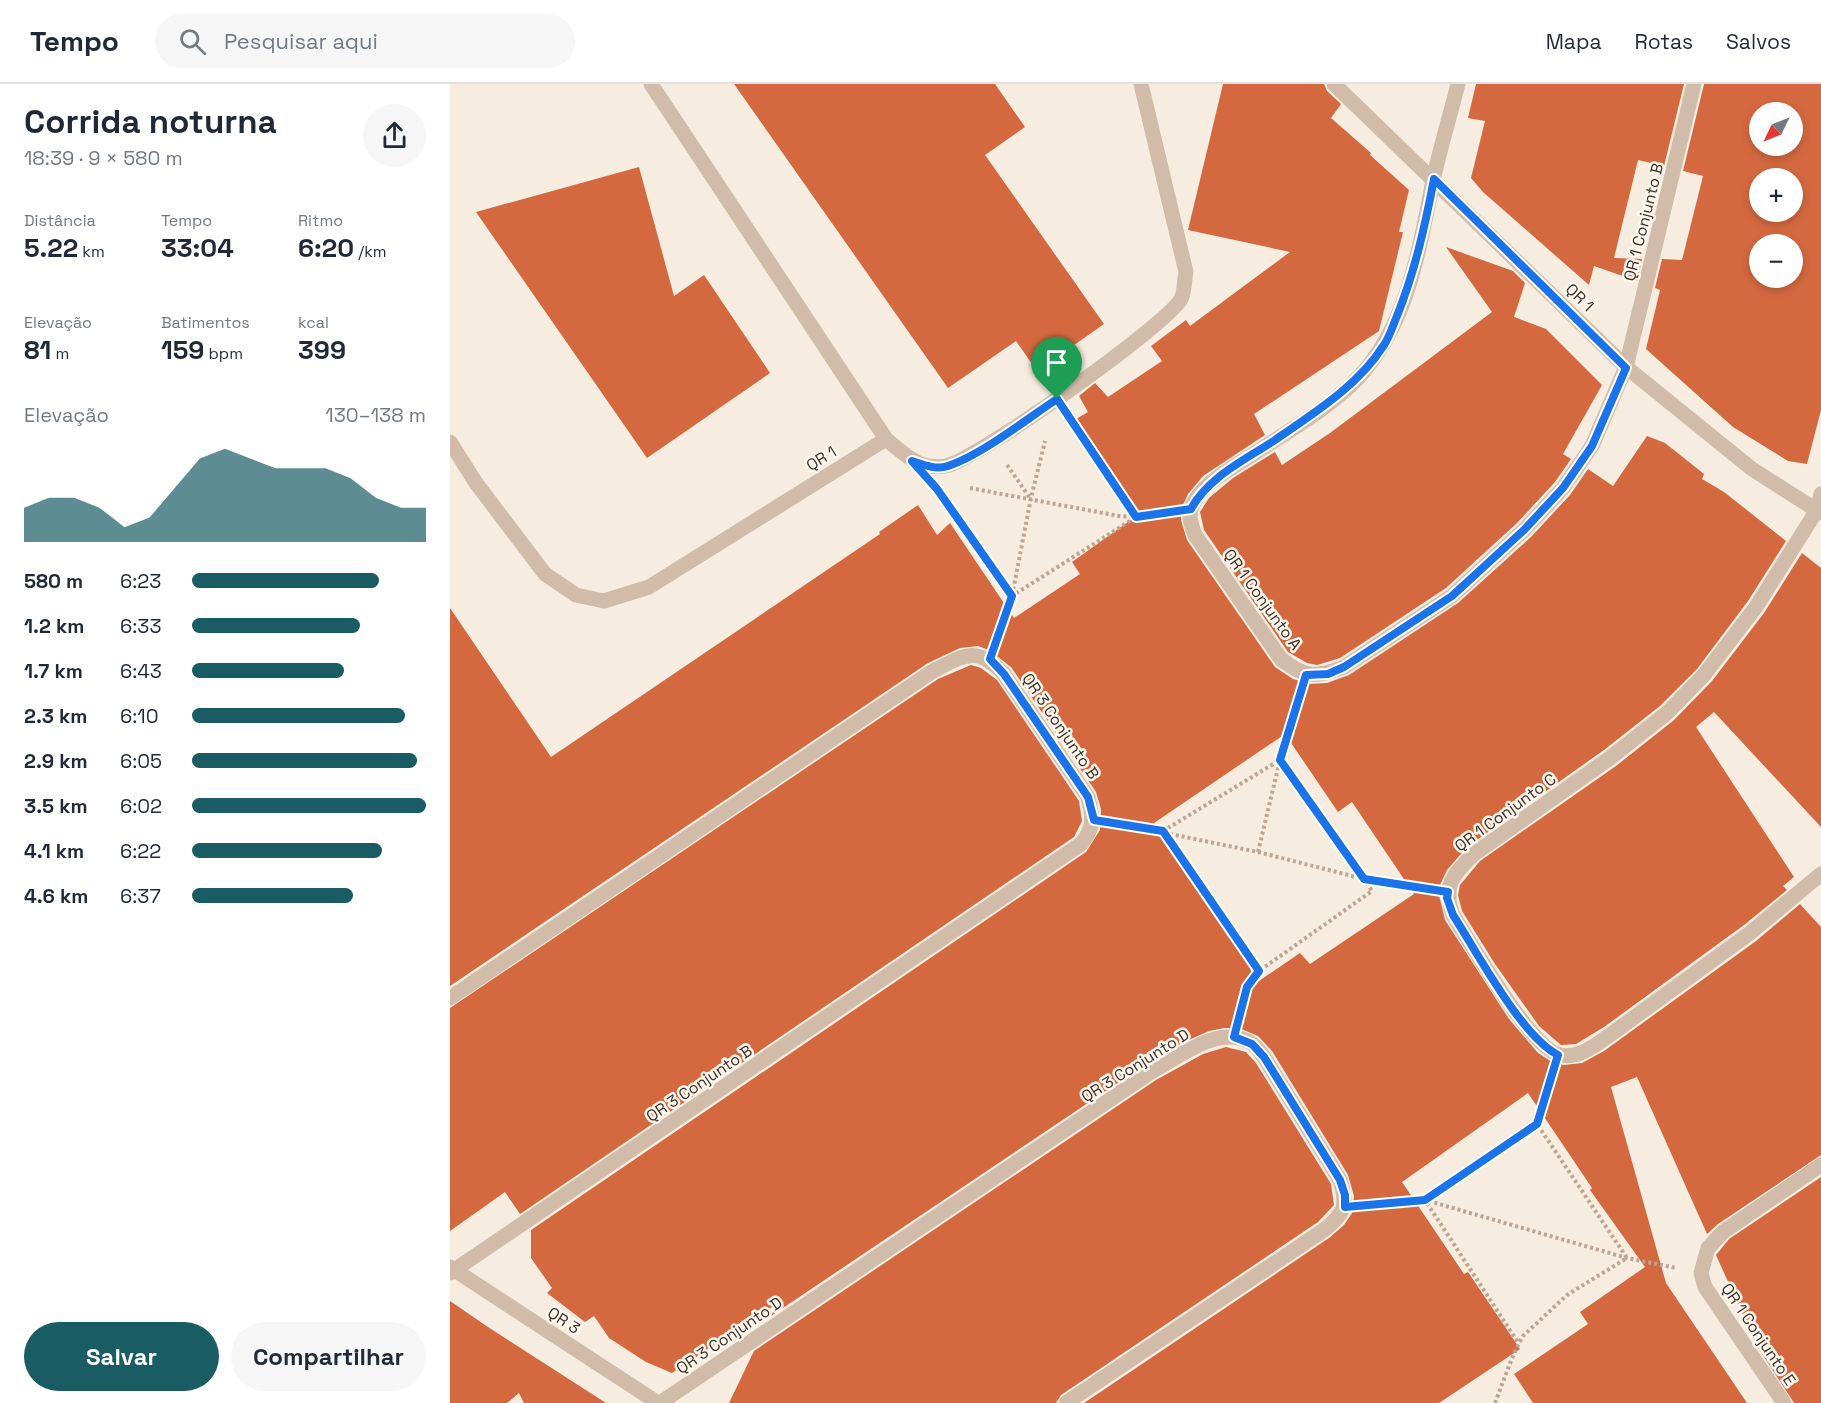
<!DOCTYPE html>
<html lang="pt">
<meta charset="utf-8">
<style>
:root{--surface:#fff;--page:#f6f6f7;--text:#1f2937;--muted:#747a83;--line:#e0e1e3;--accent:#195c64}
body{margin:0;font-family:"Space Grotesk",sans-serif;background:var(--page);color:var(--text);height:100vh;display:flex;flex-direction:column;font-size:22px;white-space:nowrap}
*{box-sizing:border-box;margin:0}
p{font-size:20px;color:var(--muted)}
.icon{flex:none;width:33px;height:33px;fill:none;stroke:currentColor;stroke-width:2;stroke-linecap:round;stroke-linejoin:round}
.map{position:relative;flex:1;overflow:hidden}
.drawer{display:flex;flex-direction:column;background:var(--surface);width:450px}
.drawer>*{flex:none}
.needle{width:39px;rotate:227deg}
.controls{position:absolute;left:1299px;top:18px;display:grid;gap:12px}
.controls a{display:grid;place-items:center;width:54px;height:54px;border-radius:50%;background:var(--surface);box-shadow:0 3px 9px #0003;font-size:30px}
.pin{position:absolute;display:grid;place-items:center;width:51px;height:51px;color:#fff;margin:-62px -26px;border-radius:50% 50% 50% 0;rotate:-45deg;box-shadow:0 0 6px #0007}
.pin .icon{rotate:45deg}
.round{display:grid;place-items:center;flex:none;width:63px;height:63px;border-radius:32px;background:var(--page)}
.overview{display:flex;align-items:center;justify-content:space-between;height:102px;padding:0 24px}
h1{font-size:33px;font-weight:800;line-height:45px}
.metrics{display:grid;grid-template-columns:repeat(3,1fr);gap:9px;height:102px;padding:6px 24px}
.metrics div{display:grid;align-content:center}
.metrics b{font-size:26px;font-weight:800}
.metrics small{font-size:16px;font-weight:400}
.metrics p{font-size:16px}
.chart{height:168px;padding:12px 24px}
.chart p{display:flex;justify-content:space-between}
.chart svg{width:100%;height:108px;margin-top:6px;fill:var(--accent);opacity:.7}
.primary-button{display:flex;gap:12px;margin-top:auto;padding:12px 24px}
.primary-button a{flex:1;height:69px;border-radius:36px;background:var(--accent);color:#fff;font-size:24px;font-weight:800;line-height:69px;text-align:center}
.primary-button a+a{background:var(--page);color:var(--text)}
ul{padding:0 24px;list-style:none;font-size:20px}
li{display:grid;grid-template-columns:96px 72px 1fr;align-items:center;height:45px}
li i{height:15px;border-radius:8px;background:var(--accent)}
header{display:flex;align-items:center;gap:36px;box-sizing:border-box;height:84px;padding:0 30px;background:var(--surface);border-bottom:2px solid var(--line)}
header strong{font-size:28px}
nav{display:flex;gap:33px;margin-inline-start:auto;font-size:21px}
.search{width:420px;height:54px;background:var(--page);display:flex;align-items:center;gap:15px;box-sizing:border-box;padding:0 21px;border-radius:33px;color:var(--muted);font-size:22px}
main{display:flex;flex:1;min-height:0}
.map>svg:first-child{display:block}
.building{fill:#d4693f;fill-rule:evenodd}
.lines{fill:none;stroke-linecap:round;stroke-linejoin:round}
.path{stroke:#bca693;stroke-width:4;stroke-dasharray:3 3;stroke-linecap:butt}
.minor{stroke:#d0bca9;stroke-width:15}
.route-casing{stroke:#fff;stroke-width:12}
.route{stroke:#1a73e8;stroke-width:8}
.labels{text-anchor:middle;stroke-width:5;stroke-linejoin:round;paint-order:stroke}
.street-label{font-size:16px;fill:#3c3029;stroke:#fcf6ed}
</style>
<header>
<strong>Tempo</strong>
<div class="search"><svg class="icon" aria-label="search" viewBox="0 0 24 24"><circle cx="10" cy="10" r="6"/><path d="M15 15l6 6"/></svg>Pesquisar aqui</div>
<nav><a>Mapa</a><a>Rotas</a><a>Salvos</a></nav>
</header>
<main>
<section class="drawer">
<div class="overview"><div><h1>Corrida noturna</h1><p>18:39 · 9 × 580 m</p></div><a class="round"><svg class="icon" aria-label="share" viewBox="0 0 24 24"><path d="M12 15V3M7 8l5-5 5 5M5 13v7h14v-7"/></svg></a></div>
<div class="metrics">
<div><p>Distância</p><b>5.22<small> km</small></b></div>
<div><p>Tempo</p><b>33:04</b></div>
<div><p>Ritmo</p><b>6:20<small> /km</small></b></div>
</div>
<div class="metrics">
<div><p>Elevação</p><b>81<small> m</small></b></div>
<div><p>Batimentos</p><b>159<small> bpm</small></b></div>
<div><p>kcal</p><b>399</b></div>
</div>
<div class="chart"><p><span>Elevação</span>130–138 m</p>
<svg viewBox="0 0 160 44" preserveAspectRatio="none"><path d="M0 44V30L10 26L20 26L30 30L40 38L50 34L60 22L70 10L80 6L90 10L100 14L110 14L120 14L130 18L140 26L150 30L160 30V44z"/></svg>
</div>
<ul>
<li><b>580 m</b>6:23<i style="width:80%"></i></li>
<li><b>1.2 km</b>6:33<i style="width:72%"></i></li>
<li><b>1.7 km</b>6:43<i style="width:65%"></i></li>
<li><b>2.3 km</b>6:10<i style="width:91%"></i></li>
<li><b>2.9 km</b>6:05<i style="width:96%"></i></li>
<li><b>3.5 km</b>6:02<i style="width:100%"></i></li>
<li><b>4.1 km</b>6:22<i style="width:81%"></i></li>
<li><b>4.6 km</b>6:37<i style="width:69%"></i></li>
</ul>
<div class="primary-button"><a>Salvar</a><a>Compartilhar</a></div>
</section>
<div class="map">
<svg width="1371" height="1319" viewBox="0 0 1371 1319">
<rect width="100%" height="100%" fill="#f6ecdf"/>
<g class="building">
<polygon points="284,0 545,0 575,43 535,71 654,240 587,287 566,257 498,304"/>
<path d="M773 0H874L877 7 891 20 881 34 921 69 920 71 959 106 949 148H953L929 247 804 330 815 351 753 392 738 410 732 423 731 436 737 456 825 583 843 595 859 600 877 599 899 591 1008 519 1081 453 1120 411 1138 385 1163 402 1197 352 1215 359 1254 390 1252 395 1274 408 1336 457 1298 517 1247 585 1210 622 1154 666 1017 763 997 786 990 801 989 811 995 836 1059 935 1088 969 1102 978 1114 981 1132 979 1154 967 1306 857 1350 820 1371 843V1071L1268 1140 1257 1150 1187 993 1161 1003 1216 1199 1297 1319H1083L1064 1290 1138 1240 1130 1228 1195 1183 1140 1106 1142 1104 1078 1009 952 1098 1014 1190 1018 1188 1070 1265 989 1319H634L879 1154 894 1141 902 1129 904 1112 898 1091 822 967 808 952 789 944H774L759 947 732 959 696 980 321 1232 328 1219 222 1289 196 1278 159 1254 144 1232 135 1238 97 1209 102 1204 81 1174V1146L636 768 650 746 651 725 646 708 561 583 539 566 528 562 510 564 478 579 0 902V524L101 673 430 450 429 448 468 421 487 451 500 439 564 534 630 490 622 478 685 433 621 338 638 328 629 312 645 299 658 313 712 277 701 262 736 236 740 242 840 168 738 146ZM835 650 888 728 902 718 964 810 860 880 850 869 809 897 704 739Z"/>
<polygon points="1026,0 1234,0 1214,82 1188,76 1164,174 1192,175 1187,197 1144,182 1139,201 1033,108 1021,94 1035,37 1018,34"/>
<path d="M1254 0H1371V326L1357 380 1338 377 1283 343 1196 265 1210 206 1205 204 1212 175 1232 176 1253 92 1233 87ZM1310 28H1342V62H1310ZM1310 94H1342V128H1310ZM1310 160H1342V194H1310Z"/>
<polygon points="189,83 224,212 254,191 320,289 197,374 26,128"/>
<polygon points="996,163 1063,187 1075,199 1064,233 1096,245 1152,301 1113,370 1121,375 1105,398 1067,439 996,504 890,574 867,581 857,579 838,568 754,446 750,428 759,414 783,394 825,368 832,381 880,349 1042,228"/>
<polygon points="618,270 632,285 619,294 610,277"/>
<polygon points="1352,469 1371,484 1371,743 1264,628 1246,643 1344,793 1333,802 1337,806 1294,841 1154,943 1126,960 1111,961 1089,942 1045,880 1012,827 1008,811 1010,801 1030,777 1166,682 1224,636 1262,597 1314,529"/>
<polygon points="521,581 531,584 547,596 629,717 632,737 624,753 70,1130 55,1108 0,1147 0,924 488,595"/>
<polygon points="776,963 796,968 806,979 881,1100 884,1121 868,1138 611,1311 606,1319 279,1319 304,1267 706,996 753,970"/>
<polygon points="1371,1093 1371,1319 1344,1319 1307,1262 1266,1171 1279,1155"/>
<polygon points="0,1217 38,1243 156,1319 74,1319 69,1309 57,1319 0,1319"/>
</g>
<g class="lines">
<g class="path">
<polyline points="557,381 580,414"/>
<polyline points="520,404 669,432 686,433 713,429"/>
<polyline points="489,408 562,512 686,433 621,336"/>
<polyline points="548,551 562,512 581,414 595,357"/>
<polygon points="830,676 922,807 809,887 713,747"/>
<polyline points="667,739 808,768 914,795 974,804"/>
<polyline points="808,768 830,676 849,615"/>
<polyline points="791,926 797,903 809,887"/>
<polyline points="1087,1040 1101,994"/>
<polyline points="919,1121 975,1116 1177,1174 1226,1184"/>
<path d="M1045 1319C1054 1296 1061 1273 1073 1252L1117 1211 1177 1174 1087 1040 975 1116 1069 1260"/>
</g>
<g class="minor">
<path d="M201 0 436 355C454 370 470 387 496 382 525 377 717 241 731 215 735 208 734 196 736 188L691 0"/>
<polyline points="884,0 1176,283 1302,385 1371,429"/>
<path d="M1008 0C1000 32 990 64 983 97 969 165 958 241 908 294 879 324 840 346 805 369 784 383 750 399 741 425 738 433 742 443 745 451L831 575C855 594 866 594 894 583L1002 512 1074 446 1113 404 1142 362 1176 283 1244 0"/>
<polyline points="0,358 26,399 95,490 126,511 154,517 199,503 436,355"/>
<path d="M1371 410 1367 426 1306 523 1254 591 1217 629 1160 674 1024 770C1003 791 992 801 1003 831 1021 860 1079 960 1107 970 1127 977 1145 961 1160 951L1300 849 1371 790"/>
<path d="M0 914 483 587C515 571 526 561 554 590L638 713C643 733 645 743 631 760L0 1189"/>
<polyline points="0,1183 208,1319"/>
<path d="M210 1319 701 988C728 974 769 939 801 959 806 962 810 968 814 973L890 1096C898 1123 895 1128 874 1146L616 1319"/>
<polyline points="1334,1319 1255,1203 1251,1189 1258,1164 1273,1148 1371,1081"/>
</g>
</g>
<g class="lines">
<defs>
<path id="route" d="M984 95 1176 284 1142 362 1113 404 1074 446 1002 512 894 583 878 590 856 591 830 676 914 795 998 808 997 814 1003 831C1027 868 1071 952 1108 971L1087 1040 975 1116 895 1123V1111L890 1096 814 973 802 960 784 953 797 903 809 887 713 747 644 736 638 713 554 590 540 575 562 512 487 405 462 377C474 381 486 386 498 382 531 371 577 335 607 315L686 433 741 425C758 393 795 376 825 356 864 329 908 302 934 261 940 252 943 241 947 232 965 187 975 142 984 95Z"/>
</defs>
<use href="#route" class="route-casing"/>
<use href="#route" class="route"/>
</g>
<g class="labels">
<g class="street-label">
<text transform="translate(1193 138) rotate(-76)" y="6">QR 1 Conjunto B</text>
<text transform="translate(1130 213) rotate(44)" y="6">QR 1</text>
<text transform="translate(371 374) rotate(-32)" y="6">QR 1</text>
<text transform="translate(813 515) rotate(54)" y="6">QR 1 Conjunto A</text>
<text transform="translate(611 642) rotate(56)" y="6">QR 3 Conjunto B</text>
<text transform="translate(1055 728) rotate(-36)" y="6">QR 1 Conjunto C</text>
<text transform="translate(685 981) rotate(-32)" y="6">QR 3 Conjunto D</text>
<text transform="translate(249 999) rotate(-34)" y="6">QR 3 Conjunto B</text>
<text transform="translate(114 1236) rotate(33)" y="6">QR 3</text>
<text transform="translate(1309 1250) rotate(56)" y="6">QR 1 Conjunto E</text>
<text transform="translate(279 1251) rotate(-34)" y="6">QR 3 Conjunto D</text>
</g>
</g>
</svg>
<div class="controls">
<a><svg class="needle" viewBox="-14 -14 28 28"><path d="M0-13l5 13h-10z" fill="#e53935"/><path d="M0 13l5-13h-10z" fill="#747a83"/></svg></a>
<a>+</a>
<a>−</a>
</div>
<div class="pin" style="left:607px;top:315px;background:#1e9e55"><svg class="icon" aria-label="arrive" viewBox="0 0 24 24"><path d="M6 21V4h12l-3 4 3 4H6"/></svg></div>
</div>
</main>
